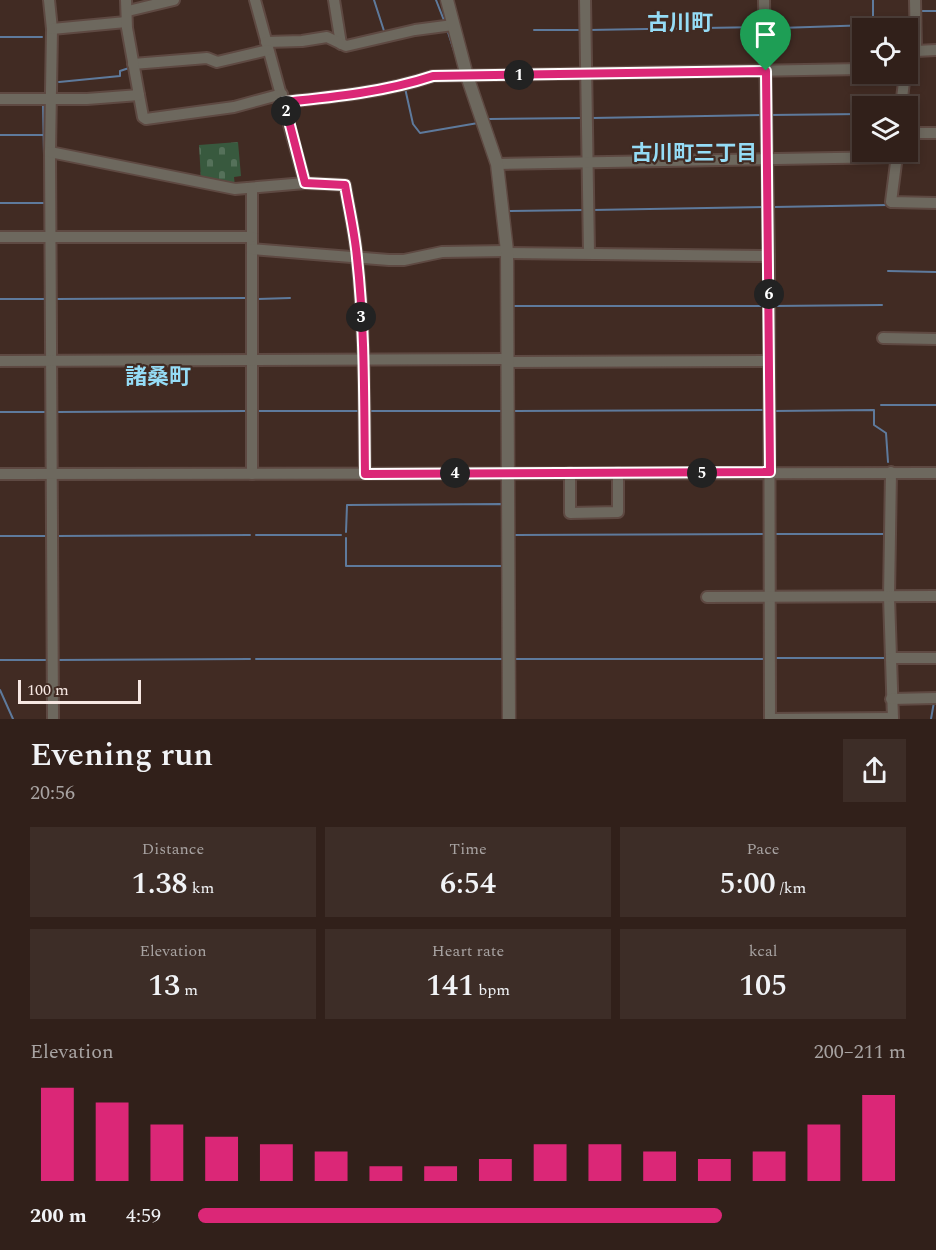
<!DOCTYPE html>
<meta charset="utf-8">
<style>
:root{--surface:#31201a;--page:#3d2d27;--text:#f1f3f6;--muted:#a8a3a2;--line:#4c3e39;--accent:#db2777}
body{margin:0;font-family:Spectral,"Noto Sans JP",serif;background:var(--page);color:var(--text);height:100vh;display:flex;flex-direction:column;font-size:22px;white-space:nowrap}
*{box-sizing:border-box;margin:0}
p{font-size:20px;color:var(--muted)}
.icon{flex:none;width:33px;height:33px;fill:none;stroke:currentColor;stroke-width:2;stroke-linecap:round;stroke-linejoin:round}
.map{position:relative;height:719px;overflow:hidden}
.panel{display:flex;flex-direction:column;background:var(--surface);flex:1}
.panel>*{flex:none}
.fabs{position:absolute;left:852px;top:18px;display:grid;gap:12px}
.fabs a{display:grid;place-items:center;width:66px;height:66px;border-radius:0px;background:var(--surface);box-shadow:0 3px 9px #0003,0 0 0 2px var(--line);font-size:30px}
.scale{position:absolute;left:18px;bottom:15px;width:123px;box-sizing:border-box;padding-left:6px;border:3px solid #f6e7e2;border-top:0;font-size:16px;line-height:21px;white-space:nowrap;color:#f6e7e2;-webkit-text-stroke:4px #412b23;paint-order:stroke}
.pin{position:absolute;display:grid;place-items:center;width:51px;height:51px;color:#fff;margin:-62px -26px;border-radius:50% 50% 50% 0;rotate:-45deg;box-shadow:0 0 6px #0007}
.pin .icon{rotate:45deg}
.km{position:absolute;width:30px;height:30px;margin:-15px;border-radius:50%;background:#222;color:#fff;font-size:16px;line-height:30px;text-align:center}
.round{display:grid;place-items:center;flex:none;width:63px;height:63px;border-radius:0px;background:var(--page)}
.head{display:flex;align-items:center;justify-content:space-between;height:102px;padding:0 30px}
h1{font-size:33px;font-weight:600;line-height:45px}
.figures{display:grid;grid-template-columns:repeat(3,1fr);gap:9px;height:102px;padding:6px 30px}
.figures div{display:grid;align-content:center;border-radius:0px;background:var(--page);text-align:center}
.figures b{font-size:30px;font-weight:600}
.figures small{font-size:16px;font-weight:400}
.figures p{font-size:16px}
.chart{height:168px;padding:12px 30px}
.chart p{display:flex;justify-content:space-between}
.chart svg{width:100%;height:108px;margin-top:6px;stroke:var(--accent);stroke-width:6}
ul{padding:0 30px;list-style:none;font-size:20px}
li{display:grid;grid-template-columns:96px 72px 1fr;align-items:center;height:45px}
li i{height:15px;border-radius:8px;background:var(--accent)}
.map>svg:first-child{display:block}
.cemetery{fill:url(#cemetery-stones)}
.lines{fill:none;stroke-linecap:round;stroke-linejoin:round}
.stream{stroke:#5e7a9c;stroke-width:2}
.minor-casing{stroke:#5e4942;stroke-width:14}
.tertiary-casing{stroke:#5e4942;stroke-width:15}
.minor{stroke:#6d685e;stroke-width:10}
.tertiary{stroke:#6d685e;stroke-width:12}
.route-casing{stroke:#fff;stroke-width:12}
.route{stroke:#db2777;stroke-width:8}
.labels{text-anchor:middle;stroke-width:4.5;stroke-linejoin:round;paint-order:stroke}
.neighbourhood-label{font-size:21px;font-weight:bold;fill:#95dcf6;stroke:#412b23}
.quarter-label{font-size:22px;font-weight:bold;fill:#95dcf6;stroke:#412b23}
</style>
<div class="map">
<svg width="936" height="719" viewBox="0 0 936 719">
<defs>
<pattern id="cemetery-stones" width="16" height="16" patternUnits="userSpaceOnUse" patternTransform="scale(1.5)"><rect width="16" height="16" fill="#38593e"/><path d="M2 7V4a2 2 0 0 1 4 0v3zM10 15v-3a2 2 0 0 1 4 0v3z" fill="#55715a"/></pattern>
</defs>
<rect width="100%" height="100%" fill="#412b23"/>
<polygon class="cemetery" points="238,142 241,176 234,177 235,187 201,180 199,145"/>
<g class="lines">
<g class="stream">
<polyline points="374,0 385,34"/>
<polyline points="436,0 445,23"/>
<polyline points="873,0 873,25"/>
<polyline points="919,11 936,11"/>
<polyline points="779,28 902,24 902,28"/>
<polyline points="447,29 457,60"/>
<polyline points="534,30 582,30"/>
<polyline points="588,30 762,27"/>
<polyline points="0,37 42,37"/>
<polyline points="59,82 120,76 120,71 129,68"/>
<polyline points="405,88 413,124 420,133 478,123"/>
<polyline points="43,104 44,155"/>
<polyline points="770,115 862,114"/>
<polyline points="592,118 763,115"/>
<polyline points="489,119 582,118"/>
<polyline points="0,135 44,135"/>
<polyline points="0,203 44,203"/>
<polyline points="774,207 888,205"/>
<polyline points="592,210 765,207"/>
<polyline points="510,211 585,210"/>
<polyline points="258,254 258,299 290,298"/>
<polyline points="888,271 936,272"/>
<polyline points="0,299 44,299"/>
<polyline points="56,299 247,298"/>
<polyline points="514,306 765,306"/>
<polyline points="773,306 882,305"/>
<polyline points="881,405 936,405"/>
<polyline points="258,411 361,411"/>
<polyline points="367,411 503,411"/>
<polyline points="514,411 766,410"/>
<polyline points="774,411 874,410 874,425 886,433 888,462"/>
<polyline points="0,412 45,412"/>
<polyline points="56,412 247,411"/>
<polyline points="346,532 347,505 502,504 502,528"/>
<polyline points="776,534 887,534"/>
<polyline points="256,535 341,535"/>
<polyline points="515,535 765,534"/>
<polyline points="0,536 49,536"/>
<polyline points="56,536 250,535"/>
<polyline points="346,538 346,566 503,566"/>
<polyline points="775,658 887,658"/>
<polyline points="256,659 502,659"/>
<polyline points="515,659 765,659"/>
<polyline points="0,660 49,660"/>
<polyline points="55,660 250,659"/>
<polyline points="0,690 13,719"/>
<polyline points="931,719 934,702"/>
</g>
<defs>
<g id="minor">
<polyline points="49,0 52,29 50,152 53,719"/>
<path d="M255 0 305 183 345 185C349 209 355 234 357 258 365 329 364 402 365 473"/>
<polyline points="334,0 341,44"/>
<polyline points="585,0 589,253"/>
<polyline points="764,0 769,256 770,719"/>
<polyline points="128,11 174,0"/>
<polyline points="52,29 126,22"/>
<polyline points="266,42 302,41 327,37 346,46 415,30 453,25"/>
<polyline points="908,51 916,51 915,0"/>
<polyline points="916,51 936,50"/>
<polyline points="133,64 207,58 217,62 268,50"/>
<polyline points="139,95 143,117 146,119 234,107 282,94"/>
<polyline points="0,99 87,99 139,95 127,28 126,0"/>
<path d="M284 102C334 97 385 92 433 76L862 69"/>
<polyline points="901,106 905,74"/>
<polyline points="908,133 936,133"/>
<polyline points="50,152 235,189 305,183"/>
<polyline points="895,152 896,163 891,202 936,203"/>
<polyline points="497,164 894,157"/>
<polyline points="252,188 252,474"/>
<polyline points="0,237 252,237"/>
<polyline points="252,249 389,260 404,260 442,252 507,251"/>
<polyline points="507,253 769,256"/>
<polyline points="883,338 936,339"/>
<polyline points="0,361 508,359"/>
<polyline points="508,362 769,361"/>
<polyline points="891,472 889,597 893,719"/>
<polyline points="570,473 570,513 618,512 618,473"/>
<polyline points="0,474 936,473"/>
<polyline points="707,597 936,596"/>
<polyline points="891,658 936,658"/>
<polyline points="891,699 936,698"/>
<polyline points="770,719 893,718"/>
</g>
<polyline id="tertiary" points="447,0 467,76 497,164 507,251 509,719"/>
</defs>
<use href="#minor" class="minor-casing"/>
<use href="#tertiary" class="tertiary-casing"/>
<use href="#minor" class="minor"/>
<use href="#tertiary" class="tertiary"/>
</g>
<g class="lines">
<defs>
<path id="route" d="M766 71 770 472 365 474C364 402 365 329 357 258 355 234 349 209 345 185L305 183 284 102C334 97 385 92 433 76Z"/>
</defs>
<use href="#route" class="route-casing"/>
<use href="#route" class="route"/>
</g>
<g class="labels">
<g class="neighbourhood-label">
<text x="694" y="160">古川町三丁目</text>
</g>
<g class="quarter-label">
<text x="680" y="30">古川町</text>
<text x="158" y="384">諸桑町</text>
</g>
</g>
</svg>
<div class="fabs">
<a><svg class="icon" aria-label="locate" viewBox="0 0 24 24"><circle cx="12" cy="12" r="6"/><path d="M12 2v4M12 18v4M2 12h4M18 12h4"/></svg></a>
<a><svg class="icon" aria-label="layers" viewBox="0 0 24 24"><path d="M12 4l9 5-9 5-9-5zM3 14l9 5 9-5"/></svg></a>
</div>
<div class="scale">100 m</div>
<div class="pin" style="left:766px;top:71px;background:#1e9e55"><svg class="icon" aria-label="arrive" viewBox="0 0 24 24"><path d="M6 21V4h12l-3 4 3 4H6"/></svg></div>
<b class="km" style="left:519px;top:75px">1</b>
<b class="km" style="left:286px;top:111px">2</b>
<b class="km" style="left:361px;top:317px">3</b>
<b class="km" style="left:455px;top:473px">4</b>
<b class="km" style="left:702px;top:473px">5</b>
<b class="km" style="left:769px;top:294px">6</b>
</div>
<section class="panel">
<div class="head"><div><h1>Evening run</h1><p>20:56</p></div><a class="round"><svg class="icon" aria-label="share" viewBox="0 0 24 24"><path d="M12 15V3M7 8l5-5 5 5M5 13v7h14v-7"/></svg></a></div>
<div class="figures">
<div><p>Distance</p><b>1.38<small> km</small></b></div>
<div><p>Time</p><b>6:54</b></div>
<div><p>Pace</p><b>5:00<small> /km</small></b></div>
</div>
<div class="figures">
<div><p>Elevation</p><b>13<small> m</small></b></div>
<div><p>Heart rate</p><b>141<small> bpm</small></b></div>
<div><p>kcal</p><b>105</b></div>
</div>
<div class="chart"><p><span>Elevation</span>200–211 m</p>
<svg viewBox="0 0 160 44" preserveAspectRatio="none"><path d="M5 44V6M15 44V12M25 44V21M35 44V26M45 44V29M55 44V32M65 44V38M75 44V38M85 44V35M95 44V29M105 44V29M115 44V32M125 44V35M135 44V32M145 44V21M155 44V9"/></svg>
</div>
<ul>
<li><b>200 m</b>4:59<i style="width:74%"></i></li>
</ul>
</section>
